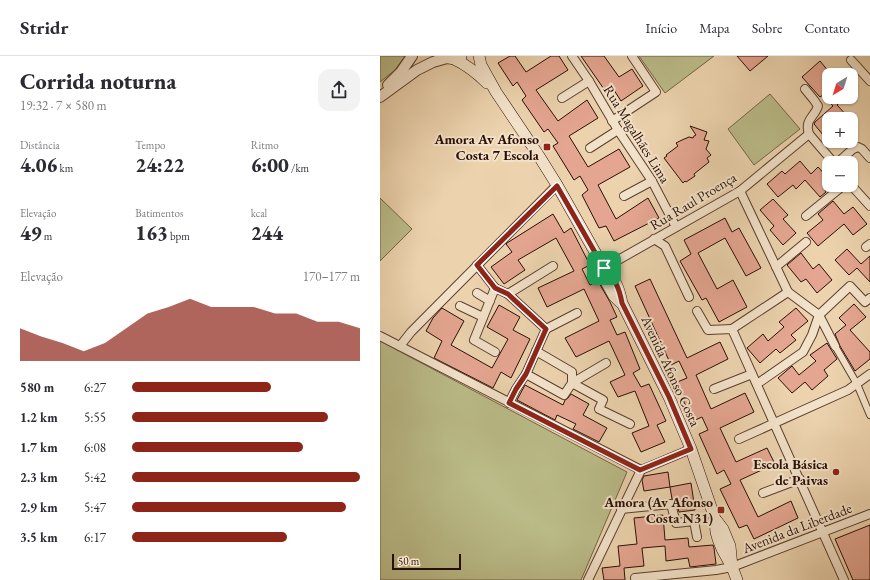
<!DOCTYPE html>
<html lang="pt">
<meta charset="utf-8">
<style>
:root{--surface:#fff;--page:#f2f2f3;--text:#2b2b33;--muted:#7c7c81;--line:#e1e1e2;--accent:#8f2418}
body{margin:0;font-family:"EB Garamond",serif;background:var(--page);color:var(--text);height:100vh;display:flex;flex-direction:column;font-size:15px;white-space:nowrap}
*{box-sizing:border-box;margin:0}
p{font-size:13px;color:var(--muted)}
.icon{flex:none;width:22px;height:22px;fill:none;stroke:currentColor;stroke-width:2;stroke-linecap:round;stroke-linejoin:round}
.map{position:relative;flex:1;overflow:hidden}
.drawer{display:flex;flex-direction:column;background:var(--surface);width:380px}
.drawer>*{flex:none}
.needle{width:26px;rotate:218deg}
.fabs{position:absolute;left:442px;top:12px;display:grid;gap:8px}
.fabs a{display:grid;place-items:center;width:36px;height:36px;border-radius:8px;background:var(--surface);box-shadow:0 1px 3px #0004;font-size:20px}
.scale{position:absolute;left:12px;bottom:10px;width:69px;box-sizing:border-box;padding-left:4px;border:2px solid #290e04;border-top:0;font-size:11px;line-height:14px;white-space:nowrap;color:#290e04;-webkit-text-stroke:3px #f3e2ca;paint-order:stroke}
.pin{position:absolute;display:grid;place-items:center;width:34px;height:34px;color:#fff;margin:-17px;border-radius:8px;box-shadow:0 2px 6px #0006}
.round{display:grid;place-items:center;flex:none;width:42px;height:42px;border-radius:12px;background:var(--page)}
.headline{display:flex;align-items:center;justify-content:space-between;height:68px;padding:0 20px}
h1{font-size:22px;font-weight:800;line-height:30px}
.metrics{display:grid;grid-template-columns:repeat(3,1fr);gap:6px;height:68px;padding:4px 20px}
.metrics div{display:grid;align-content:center}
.metrics b{font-size:20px;font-weight:800}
.metrics small{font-size:11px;font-weight:400}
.metrics p{font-size:11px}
.chart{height:112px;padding:8px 20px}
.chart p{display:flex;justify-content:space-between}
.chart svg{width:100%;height:72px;margin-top:4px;fill:var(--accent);opacity:.7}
ul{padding:0 20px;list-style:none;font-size:13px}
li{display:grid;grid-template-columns:64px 48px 1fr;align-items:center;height:30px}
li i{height:10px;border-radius:5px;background:var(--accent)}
header{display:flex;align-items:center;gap:24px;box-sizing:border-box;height:56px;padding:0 20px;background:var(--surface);border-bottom:1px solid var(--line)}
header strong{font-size:19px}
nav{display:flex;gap:22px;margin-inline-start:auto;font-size:14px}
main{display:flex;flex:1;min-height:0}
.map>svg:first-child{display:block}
.green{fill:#babb88;stroke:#726446}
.building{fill:#e5a691;stroke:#290e04}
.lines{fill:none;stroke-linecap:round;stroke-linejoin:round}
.pedestrian-casing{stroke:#5a3f2e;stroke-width:8}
.minor-casing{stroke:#5a3f2e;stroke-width:10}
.tertiary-casing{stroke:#5a3f2e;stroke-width:12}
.secondary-casing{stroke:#290e04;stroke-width:12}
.pedestrian{stroke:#f3e2ca;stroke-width:6}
.minor{stroke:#f3e2ca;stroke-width:8}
.tertiary{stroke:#f3e2ca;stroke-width:10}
.secondary{stroke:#f3e2ca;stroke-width:11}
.route-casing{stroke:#fff;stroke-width:8}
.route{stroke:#8f2418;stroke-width:5}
.poi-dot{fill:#8f2418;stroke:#f3e2ca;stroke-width:1.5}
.labels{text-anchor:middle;stroke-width:4;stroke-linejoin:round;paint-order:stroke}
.street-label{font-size:14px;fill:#290e04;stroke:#f3e2ca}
.poi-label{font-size:14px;font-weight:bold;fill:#290e04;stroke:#f3e2ca;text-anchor:end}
</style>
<header>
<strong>Stridr</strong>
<nav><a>Início</a><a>Mapa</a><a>Sobre</a><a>Contato</a></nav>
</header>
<main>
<section class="drawer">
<div class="headline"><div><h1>Corrida noturna</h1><p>19:32 · 7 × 580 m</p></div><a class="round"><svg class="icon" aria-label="share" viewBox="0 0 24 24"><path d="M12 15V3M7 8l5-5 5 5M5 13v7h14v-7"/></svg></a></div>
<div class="metrics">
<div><p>Distância</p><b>4.06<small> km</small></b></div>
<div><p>Tempo</p><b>24:22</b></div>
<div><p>Ritmo</p><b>6:00<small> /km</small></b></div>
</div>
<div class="metrics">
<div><p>Elevação</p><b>49<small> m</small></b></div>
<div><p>Batimentos</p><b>163<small> bpm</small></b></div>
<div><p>kcal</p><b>244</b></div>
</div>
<div class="chart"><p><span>Elevação</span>170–177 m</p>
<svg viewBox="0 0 160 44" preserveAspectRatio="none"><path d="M0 44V24L10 29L20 33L30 38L40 33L50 24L60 15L70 11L80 6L90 11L100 11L110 11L120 15L130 15L140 20L150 20L160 24V44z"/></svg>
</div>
<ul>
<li><b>580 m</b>6:27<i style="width:61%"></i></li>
<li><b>1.2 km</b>5:55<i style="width:86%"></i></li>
<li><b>1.7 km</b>6:08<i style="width:75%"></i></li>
<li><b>2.3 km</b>5:42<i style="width:100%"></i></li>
<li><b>2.9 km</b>5:47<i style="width:94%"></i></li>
<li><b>3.5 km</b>6:17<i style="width:68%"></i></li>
</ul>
</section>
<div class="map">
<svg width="490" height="524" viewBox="0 0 490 524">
<rect width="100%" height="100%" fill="#ecd3ae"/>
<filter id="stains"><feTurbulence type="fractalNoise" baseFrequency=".005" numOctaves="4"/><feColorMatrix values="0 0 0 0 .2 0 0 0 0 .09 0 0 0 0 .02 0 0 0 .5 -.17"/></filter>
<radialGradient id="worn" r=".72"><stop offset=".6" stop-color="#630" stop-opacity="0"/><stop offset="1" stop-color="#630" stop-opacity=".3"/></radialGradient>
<g class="green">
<polygon points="0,0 25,0 15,14 0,26"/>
<polygon points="259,0 334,0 285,37"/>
<polygon points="390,38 420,73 374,109 348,73"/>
<polygon points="0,142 32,173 0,205"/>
<polygon points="0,285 247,416 201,524 0,524"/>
</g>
<g class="building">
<polygon points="130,0 135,0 146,16 171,0 179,0 188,14 156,34 178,65 207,44 218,62 189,80 208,111 239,93 250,111 218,129 236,163 268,142 279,162 234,185 226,170 219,172 202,139 208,134 200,120 194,124 173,90 178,87 168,73 164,76 142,44 146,40 137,26 133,30 118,7"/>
<polygon points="201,0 224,0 239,21 252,13 263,30 241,45 232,31 226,36"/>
<polygon points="357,0 388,0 370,15"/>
<polygon points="440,5 449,16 449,41 466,41 457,49 470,63 449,63 449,86 434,68 435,66 453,50 443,39 440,41 422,21"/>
<polygon points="310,70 327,76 324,84 329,85 326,93 331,99 327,102 329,106 314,118 315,120 306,126 305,125 303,127 284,102 287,100 286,99 298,90 296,87 302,84 309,81 313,82 314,80 316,79"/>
<polygon points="420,105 431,118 438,111 449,123 449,130 445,134 446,136 440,141 425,124 416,133 413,129 398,141 387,128 402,115 405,118"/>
<polygon points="393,143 408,159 403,163 416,177 403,189 390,174 394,170 380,154"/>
<polygon points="453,145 464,158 473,151 487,168 473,179 464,168 438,190 427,177 443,164 438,158"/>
<polygon points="173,158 184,177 191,172 210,209 202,213 210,229 218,225 230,246 237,261 230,264 237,279 245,276 260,313 253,317 261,331 269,328 286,365 277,369 285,386 261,396 252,377 269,370 255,335 238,341 230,326 245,319 229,285 196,301 185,282 219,265 204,233 167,251 158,232 194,215 176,182 138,204 145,214 124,228 111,211 132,196 126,188 127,187"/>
<polygon points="345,162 352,176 359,172 381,212 366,220 345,182 318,197 337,233 353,224 367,251 339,266 326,242 322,244 300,205 311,198 304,184"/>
<polygon points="467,193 481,208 490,200 490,226 477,212 469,219 455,204"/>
<polygon points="421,197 433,213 439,208 452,224 437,237 426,223 421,226 407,209"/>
<polygon points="270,223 307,302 340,286 348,303 316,319 331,353 365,337 374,356 340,372 356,406 387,392 395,408 360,424 378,461 411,445 418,462 374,483 367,469 359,472 340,433 351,428 344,414 337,418 319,378 328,374 322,361 313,365 295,327 307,322 299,305 291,309 255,230"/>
<polygon points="474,248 486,261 470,274 490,296 490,303 475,315 460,290 455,278 466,269 459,262"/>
<polygon points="119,249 140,261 133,274 150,283 131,322 121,316 113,332 54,302 62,285 46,275 53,262 62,252 84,265 71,289 112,312 128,283 107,271"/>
<polygon points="416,252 428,265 411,279 416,284 400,297 396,293 380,307 367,292 383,278 388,285 404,271 399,266"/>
<polygon points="447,287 457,303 444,314 448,320 432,334 425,326 412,337 398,322 412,310 419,319 436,305 430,299"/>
<polygon points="145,329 183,349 185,344 188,342 191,338 209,348 203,359 227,372 219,386 193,373 196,368 177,359 175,364 137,344"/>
<polygon points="288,416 290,431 264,435 262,424 264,420"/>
<polygon points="311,427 315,454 299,456 296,446 292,443 290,431"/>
<polygon points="283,459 285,484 308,482 309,491 333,489 334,492 336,508 310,511 308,502 286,505 285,490 262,492 264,510 244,512 245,524 224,524 222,512 240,510 238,490 257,488 254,462"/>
<polygon points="490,469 490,524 473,524 455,483"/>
</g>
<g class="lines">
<defs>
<polyline id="pedestrian" points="455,290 477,328 490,359"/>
<g id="minor">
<polyline points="192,0 209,25 238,74 272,125 296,171"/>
<polyline points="471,4 490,25"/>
<path d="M425 33 434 44 438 50C435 61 424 63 429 78L454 107"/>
<polyline points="182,42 209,25"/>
<polyline points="232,65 276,36 252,0"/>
<polyline points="210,92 238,74"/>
<polyline points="457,107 473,93 478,91 482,93 490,102"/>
<polyline points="471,129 490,150"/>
<polyline points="360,135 408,236"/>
<polyline points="244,140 272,125"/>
<polyline points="426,160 464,129"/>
<polyline points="274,183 285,190 309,241"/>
<polyline points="486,191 490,188"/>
<polyline points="97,209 115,232 128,238 166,273 146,318 184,339 192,327 223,344 219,353 250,368"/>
<polyline points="396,211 426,186"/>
<polyline points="224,212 360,135 429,78"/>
<polyline points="97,237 110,245"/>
<polyline points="128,238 173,210"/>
<polyline points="80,250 103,261"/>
<polyline points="317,255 328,274 352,273 464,524"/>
<polyline points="439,259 455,290"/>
<polyline points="166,273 197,257"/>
<polyline points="352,273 408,236 439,259 470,230 485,246 490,242"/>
<polyline points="0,280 261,414"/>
<polyline points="20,290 31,276 177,129"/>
<polyline points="156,295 192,316 192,327 226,307"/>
<polyline points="115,296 94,284 115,232"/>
<polyline points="377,328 423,296 432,279 439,259"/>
<polyline points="334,333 372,318"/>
<polyline points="129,347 136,333 146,318"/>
<polyline points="359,383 468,334 490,318"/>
<polyline points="383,437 420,423"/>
<polyline points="241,453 291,448 296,467 314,465 317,481"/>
<polyline points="255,522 336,514 352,511 490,458"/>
<polyline points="208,524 261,414 311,393"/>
</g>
<g id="tertiary">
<polyline points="8,29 21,16 32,0"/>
<polyline points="0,41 37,14 53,6 67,2"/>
</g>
<g id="secondary">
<path d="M60 0C67 3 74 3 81 1"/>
<path d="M99 0 101 9 116 36 157 97 177 129 224 212C235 223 239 231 242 247L289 341 311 393 333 457 335 463 336 476 338 483 342 493 352 511"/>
<path d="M74 3C87 9 97 17 107 27"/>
<polyline points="224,212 225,224 234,240 240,246"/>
<polyline points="337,465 343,473 350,490 352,511 357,524"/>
</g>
</defs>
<use href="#pedestrian" class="pedestrian-casing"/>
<use href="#minor" class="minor-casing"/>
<use href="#tertiary" class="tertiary-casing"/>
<use href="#secondary" class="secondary-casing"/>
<use href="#pedestrian" class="pedestrian"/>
<use href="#minor" class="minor"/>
<use href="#tertiary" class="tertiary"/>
<use href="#secondary" class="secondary"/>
</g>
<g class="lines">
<defs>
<path id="route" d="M177 130 224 212C235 223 239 231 242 247L289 341 311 393 260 414 129 347 136 333 146 318 166 273 128 238 115 232 97 209Z"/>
</defs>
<use href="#route" class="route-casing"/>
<use href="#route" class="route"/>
</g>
<g class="poi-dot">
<rect x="163" y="87" width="8" height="8" rx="2"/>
<circle cx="456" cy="416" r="4"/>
<rect x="337" y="450" width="8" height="8" rx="2"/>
</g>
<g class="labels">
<g class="street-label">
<text transform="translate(257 78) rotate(58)" y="5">Rua Magalhães Lima</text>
<text transform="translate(313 145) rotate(-31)" y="5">Rua Raul Proença</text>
<text transform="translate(291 315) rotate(65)" y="5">Avenida Afonso Costa</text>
<text transform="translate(417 472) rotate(-21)" y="5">Avenida da Liberdade</text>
</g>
<g class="poi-label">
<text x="159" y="88">Amora Av Afonso<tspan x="159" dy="16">Costa 7 Escola</tspan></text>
<text x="448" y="413">Escola Básica<tspan x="448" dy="16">de Paivas</tspan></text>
<text x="333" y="451">Amora (Av Afonso<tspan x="333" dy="16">Costa N31)</tspan></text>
</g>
</g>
<rect width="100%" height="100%" filter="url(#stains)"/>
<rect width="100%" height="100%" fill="url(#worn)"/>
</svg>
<div class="fabs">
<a><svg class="needle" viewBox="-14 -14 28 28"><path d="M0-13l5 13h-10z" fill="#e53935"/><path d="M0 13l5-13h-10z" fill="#7c7c81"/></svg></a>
<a>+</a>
<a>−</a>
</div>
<div class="scale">50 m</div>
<div class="pin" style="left:224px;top:212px;background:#1e9e55"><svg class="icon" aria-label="arrive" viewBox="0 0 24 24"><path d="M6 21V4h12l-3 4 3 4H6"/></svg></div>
</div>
</main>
